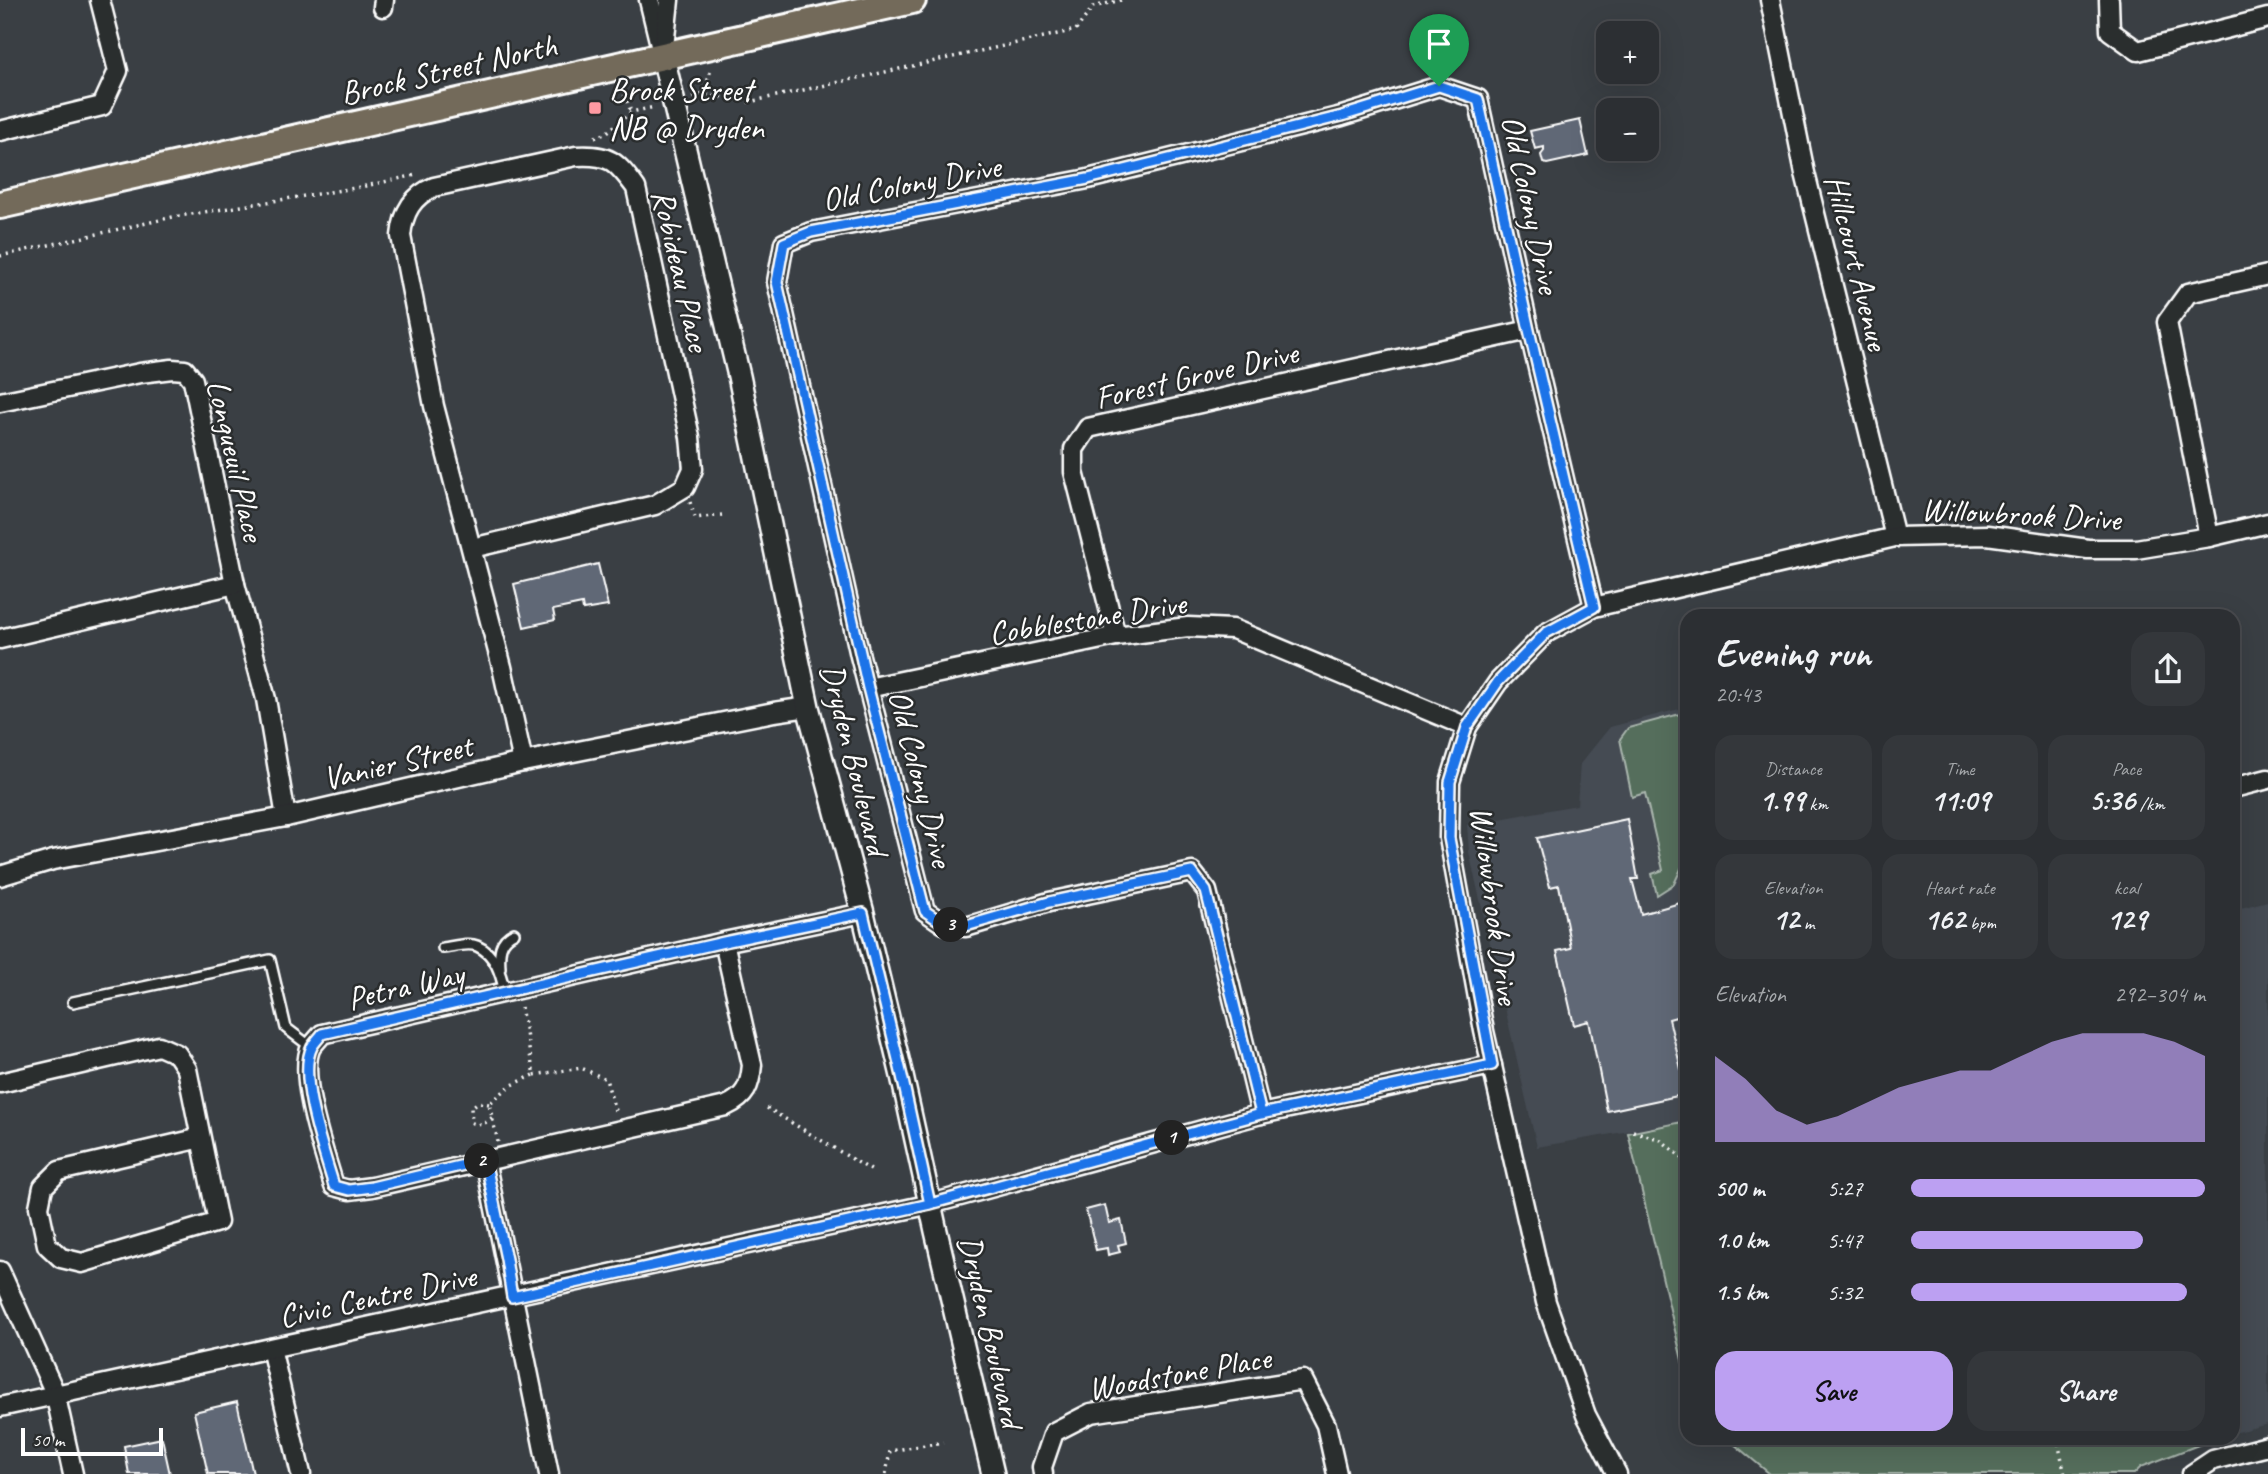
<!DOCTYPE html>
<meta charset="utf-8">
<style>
:root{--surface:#2c2f33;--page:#34373b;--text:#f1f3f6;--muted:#a6a9ac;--line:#484a4e;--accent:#bca0f2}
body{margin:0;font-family:Caveat,sans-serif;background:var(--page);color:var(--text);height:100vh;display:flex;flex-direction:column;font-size:26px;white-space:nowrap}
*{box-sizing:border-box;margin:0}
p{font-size:23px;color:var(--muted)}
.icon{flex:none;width:38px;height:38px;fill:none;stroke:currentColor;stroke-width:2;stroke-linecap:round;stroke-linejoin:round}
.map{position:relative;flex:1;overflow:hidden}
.sheet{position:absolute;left:1680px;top:609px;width:560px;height:836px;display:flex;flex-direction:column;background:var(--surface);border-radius:21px;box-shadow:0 7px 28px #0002,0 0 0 2px var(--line)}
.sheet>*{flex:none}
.buttons{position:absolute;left:1596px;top:21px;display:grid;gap:14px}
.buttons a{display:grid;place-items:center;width:63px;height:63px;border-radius:14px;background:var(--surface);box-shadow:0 7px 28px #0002,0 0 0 2px var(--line);font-size:35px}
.scale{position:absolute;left:21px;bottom:18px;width:142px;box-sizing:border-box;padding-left:7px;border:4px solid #fff;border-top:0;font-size:19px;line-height:24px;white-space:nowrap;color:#fff;-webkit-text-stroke:5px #2a2d2e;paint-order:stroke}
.pin{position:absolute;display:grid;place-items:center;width:60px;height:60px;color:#fff;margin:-72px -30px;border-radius:50% 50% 50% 0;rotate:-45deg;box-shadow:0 0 7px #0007}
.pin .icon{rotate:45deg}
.km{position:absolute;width:35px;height:35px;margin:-18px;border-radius:50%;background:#222;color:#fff;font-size:19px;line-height:35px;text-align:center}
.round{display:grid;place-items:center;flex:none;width:74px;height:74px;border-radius:21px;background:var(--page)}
.headline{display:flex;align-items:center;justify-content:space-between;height:119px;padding:0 35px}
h1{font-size:38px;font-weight:800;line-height:52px}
.figures{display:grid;grid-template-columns:repeat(3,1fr);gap:10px;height:119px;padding:7px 35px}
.figures div{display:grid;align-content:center;border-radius:18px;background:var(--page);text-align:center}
.figures b{font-size:30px;font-weight:800}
.figures small{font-size:19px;font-weight:400}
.figures p{font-size:19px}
.chart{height:196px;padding:14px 35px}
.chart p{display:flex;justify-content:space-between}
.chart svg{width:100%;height:126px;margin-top:7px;fill:var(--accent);opacity:.7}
.button{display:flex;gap:14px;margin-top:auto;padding:14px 35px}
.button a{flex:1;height:80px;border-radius:21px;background:var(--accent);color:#111;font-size:28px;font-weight:800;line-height:80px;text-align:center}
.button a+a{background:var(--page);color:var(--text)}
ul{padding:0 35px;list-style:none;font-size:23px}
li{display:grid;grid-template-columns:112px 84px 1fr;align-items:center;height:52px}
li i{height:18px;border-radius:9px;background:var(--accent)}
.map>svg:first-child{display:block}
.built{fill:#454b53}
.green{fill:#556e5c;stroke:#aab6ae;stroke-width:2}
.building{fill:#606876;stroke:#fff;stroke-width:2}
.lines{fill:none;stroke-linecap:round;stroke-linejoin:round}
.service-casing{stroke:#fff;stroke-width:14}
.minor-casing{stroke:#fff;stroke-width:23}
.tertiary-casing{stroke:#fff;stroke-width:26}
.primary-casing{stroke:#fff;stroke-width:32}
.path{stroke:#fff;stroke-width:3.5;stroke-dasharray:2 5;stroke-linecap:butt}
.service{stroke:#2a2d2e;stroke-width:9}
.minor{stroke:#2a2d2e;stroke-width:18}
.tertiary{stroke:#2a2d2e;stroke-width:21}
.primary{stroke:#736b5a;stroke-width:26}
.route-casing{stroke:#fff;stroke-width:14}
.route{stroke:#1a73e8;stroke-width:9}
.poi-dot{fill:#ff9aa2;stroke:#2a2d2e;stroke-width:2.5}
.labels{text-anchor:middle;stroke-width:5;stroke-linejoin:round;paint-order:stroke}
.street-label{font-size:33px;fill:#fff;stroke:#2a2d2e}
.poi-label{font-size:33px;fill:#fff;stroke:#2a2d2e;text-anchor:start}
</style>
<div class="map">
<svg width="2268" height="1474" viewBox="0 0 2268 1474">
<rect width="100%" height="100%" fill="#3a3f44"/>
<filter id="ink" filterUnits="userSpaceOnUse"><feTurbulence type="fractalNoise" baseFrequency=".0143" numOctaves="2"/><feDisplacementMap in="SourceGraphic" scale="14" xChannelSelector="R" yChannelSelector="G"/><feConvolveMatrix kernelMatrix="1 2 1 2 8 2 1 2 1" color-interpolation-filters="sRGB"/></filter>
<g filter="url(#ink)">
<g class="built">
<polygon points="1687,707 1687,1121 1537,1147 1469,852 1467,825 1577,805 1580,764 1610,727"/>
<polygon points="2268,901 2268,1424 2233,1433 2233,910"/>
</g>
<g class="green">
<polygon points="1687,712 1687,856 1674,884 1657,895 1652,874 1663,870 1645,793 1632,797 1620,739 1628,728"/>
<polygon points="1687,1121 1687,1381 1628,1133"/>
<polygon points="1728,1439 2214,1439 2141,1467 2134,1474 1770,1474"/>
</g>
<g class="building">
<polygon points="1580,120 1588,155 1547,164 1543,163 1541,155 1544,151 1544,147 1535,149 1530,131"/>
<polygon points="598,564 608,606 583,610 582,604 553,610 555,620 524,627 514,584"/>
<polygon points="1627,819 1638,879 1632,879 1641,914 1687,901 1687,1014 1669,1019 1687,1094 1607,1111 1589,1021 1574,1025 1557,951 1571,948 1559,885 1550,887 1537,838"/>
<polygon points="1105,1205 1109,1223 1121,1220 1126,1243 1118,1245 1120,1252 1108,1255 1107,1248 1096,1250 1086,1210"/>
<polygon points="237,1402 253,1474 208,1474 194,1412"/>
<polygon points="162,1438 170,1474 129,1474 124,1446"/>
</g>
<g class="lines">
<defs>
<g id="service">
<path d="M443 948C453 947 468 942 477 946 496 954 501 975 505 992"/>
<path d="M500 968C499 953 499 940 514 933"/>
<polyline points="73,1002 270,960 286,1028 311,1047"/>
</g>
<g id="minor">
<polyline points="649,0 663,57"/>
<polyline points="1770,0 1805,173 1895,537"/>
<polyline points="2109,0 2110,31 2138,51 2268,18"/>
<polyline points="383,7 384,0"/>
<polyline points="664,47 669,0"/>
<polyline points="0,131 102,106 118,71 100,0"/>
<polyline points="0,402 140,373 172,369 185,370 193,380 235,584 266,699 286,817"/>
<polyline points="2209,537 2167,322 2188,293 2268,275"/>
<path d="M472 548 655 505 685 487 693 469 690 437 636 188C616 161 610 154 576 156L434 187C412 196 403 213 401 236L434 406 502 667 523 762"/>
<polyline points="1116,636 1074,472 1074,449 1088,428 1529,330"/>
<polyline points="0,639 235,584"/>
<polyline points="868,688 1116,636 1188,627 1233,629 1467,727"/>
<polyline points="2233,788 2268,779"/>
<polyline points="0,876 53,860 286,817 523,762 774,712 808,707"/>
<path d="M724 942 752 1065C750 1086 746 1097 726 1106L372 1187 349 1190 334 1186C325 1155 297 1075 311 1047 314 1043 319 1038 322 1034L724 942 863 913"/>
<polyline points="0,1083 159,1046 177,1054 187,1069 218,1222 82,1263 61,1258 47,1245 39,1207 43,1187 59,1171 201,1138"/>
<polyline points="1261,1114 1207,891 1192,872 1049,902 966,927 944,924 925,911 860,656 777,282 784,243 811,232 1088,179 1342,116 1439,86 1478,99 1529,330 1594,607"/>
<polyline points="485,1160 549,1474"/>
<polyline points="0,1271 55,1393 73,1474"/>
<polyline points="271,1348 301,1474"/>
<polyline points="0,1407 931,1204 1261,1114 1492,1065"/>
<polyline points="1043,1474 1042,1467 1054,1432 1091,1413 1303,1380 1326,1425 1337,1474"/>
<polyline points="1617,1474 1586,1415 1546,1302 1484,1031 1449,838 1450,782 1467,727 1498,682 1546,633 1594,607 1895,537 1987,535 2088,549 2136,549 2209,537 2268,523"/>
<polyline points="2192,1474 2213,1460 2268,1446"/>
</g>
<polyline id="tertiary" points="663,57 739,376 808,707 863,913 902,1076 936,1231 993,1474"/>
<polyline id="primary" points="0,205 912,0"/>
</defs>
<use href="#service" class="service-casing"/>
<use href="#minor" class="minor-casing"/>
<use href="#tertiary" class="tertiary-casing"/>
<use href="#primary" class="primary-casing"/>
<g class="path">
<polyline points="622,88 631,112"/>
<polyline points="704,94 711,69"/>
<polyline points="693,97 704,94 749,102 1076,30 1093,7 1121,0"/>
<polyline points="595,137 605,134 631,112 655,107"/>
<polyline points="0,256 173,217 361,187 416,175"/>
<polyline points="690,502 695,518 722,515"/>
<polyline points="521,1007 534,1075 581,1068 606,1079 616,1114"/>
<polyline points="489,1104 478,1102 471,1108 472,1123 482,1125 493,1117"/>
<polyline points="767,1108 874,1172"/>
<polyline points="1633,1131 1661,1140 1687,1162"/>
<polyline points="498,1142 489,1104 510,1086 534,1075"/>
<polyline points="2054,1438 2058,1442 2065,1474"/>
<polyline points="2192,1438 2200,1447"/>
<polyline points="886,1474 890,1451 943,1442"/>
</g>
<use href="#service" class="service"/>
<use href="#minor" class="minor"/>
<use href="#tertiary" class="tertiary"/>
<use href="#primary" class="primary"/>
</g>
</g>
<g class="lines" filter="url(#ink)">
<defs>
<path id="route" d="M1439 86 1478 99 1529 330 1594 607 1546 633 1498 682 1467 727 1450 782 1449 838 1492 1065 1261 1114 930 1204 902 1076 863 913 724 942 322 1034C319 1038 314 1043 312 1047 297 1076 325 1155 334 1186L349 1190 372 1187 485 1160 506 1259 512 1297 930 1204 1261 1114 1206 891 1192 872 1049 902 966 926 944 924 925 911 868 688 777 282 784 243 811 232 1088 179 1342 116 1439 86"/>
</defs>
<use href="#route" class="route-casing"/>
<use href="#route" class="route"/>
</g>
<rect class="poi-dot" x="588" y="101" width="14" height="14" rx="3.5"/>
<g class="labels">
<g class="street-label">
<text transform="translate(448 68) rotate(-13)" y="12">Brock Street North</text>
<text transform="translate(911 182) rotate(-11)" y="12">Old Colony Drive</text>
<text transform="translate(1532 204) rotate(78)" y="12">Old Colony Drive</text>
<text transform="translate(1858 262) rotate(76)" y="12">Hillcourt Avenue</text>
<text transform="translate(682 270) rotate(77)" y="12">Robideau Place</text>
<text transform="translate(1196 374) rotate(-13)" y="12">Forest Grove Drive</text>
<text transform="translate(237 460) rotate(77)" y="12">Longueuil Place</text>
<text transform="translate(2021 513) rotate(3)" y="12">Willowbrook Drive</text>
<text transform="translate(1087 617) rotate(-9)" y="12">Cobblestone Drive</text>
<text transform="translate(856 759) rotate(76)" y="12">Dryden Boulevard</text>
<text transform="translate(397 761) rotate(-13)" y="12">Vanier Street</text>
<text transform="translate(922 778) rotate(76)" y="12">Old Colony Drive</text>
<text transform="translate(1496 905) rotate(82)" y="12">Willowbrook Drive</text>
<text transform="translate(405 985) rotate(-13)" y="12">Petra Way</text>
<text transform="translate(377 1295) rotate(-12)" y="12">Civic Centre Drive</text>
<text transform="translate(992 1331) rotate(77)" y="12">Dryden Boulevard</text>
<text transform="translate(1179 1372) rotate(-10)" y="12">Woodstone Place</text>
</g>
<g class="poi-label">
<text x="609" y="101">Brock Street<tspan x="609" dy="38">NB @ Dryden</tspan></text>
</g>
</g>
</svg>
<div class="buttons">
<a>+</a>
<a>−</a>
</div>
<div class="scale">50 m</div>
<div class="pin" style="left:1439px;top:86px;background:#1e9e55"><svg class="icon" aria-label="arrive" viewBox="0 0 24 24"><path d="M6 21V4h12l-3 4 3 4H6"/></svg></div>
<b class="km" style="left:1172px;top:1138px">1</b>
<b class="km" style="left:482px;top:1161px">2</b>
<b class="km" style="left:951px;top:925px">3</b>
<section class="sheet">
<div class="headline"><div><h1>Evening run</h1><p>20:43</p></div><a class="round"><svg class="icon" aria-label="share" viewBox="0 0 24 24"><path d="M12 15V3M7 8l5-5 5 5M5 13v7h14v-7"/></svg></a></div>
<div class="figures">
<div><p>Distance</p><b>1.99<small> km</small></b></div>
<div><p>Time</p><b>11:09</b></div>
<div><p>Pace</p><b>5:36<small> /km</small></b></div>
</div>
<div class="figures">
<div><p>Elevation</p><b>12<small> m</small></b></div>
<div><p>Heart rate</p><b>162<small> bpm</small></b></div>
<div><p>kcal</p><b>129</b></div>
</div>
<div class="chart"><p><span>Elevation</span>292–304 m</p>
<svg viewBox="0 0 160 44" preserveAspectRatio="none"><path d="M0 44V14L10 22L20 33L30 38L40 35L50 30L60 25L70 22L80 19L90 19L100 14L110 9L120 6L130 6L140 6L150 9L160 14V44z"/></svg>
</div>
<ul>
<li><b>500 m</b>5:27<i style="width:100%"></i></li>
<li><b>1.0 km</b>5:47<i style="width:79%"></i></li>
<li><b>1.5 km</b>5:32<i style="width:94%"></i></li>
</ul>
<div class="button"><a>Save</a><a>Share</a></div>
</section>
</div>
